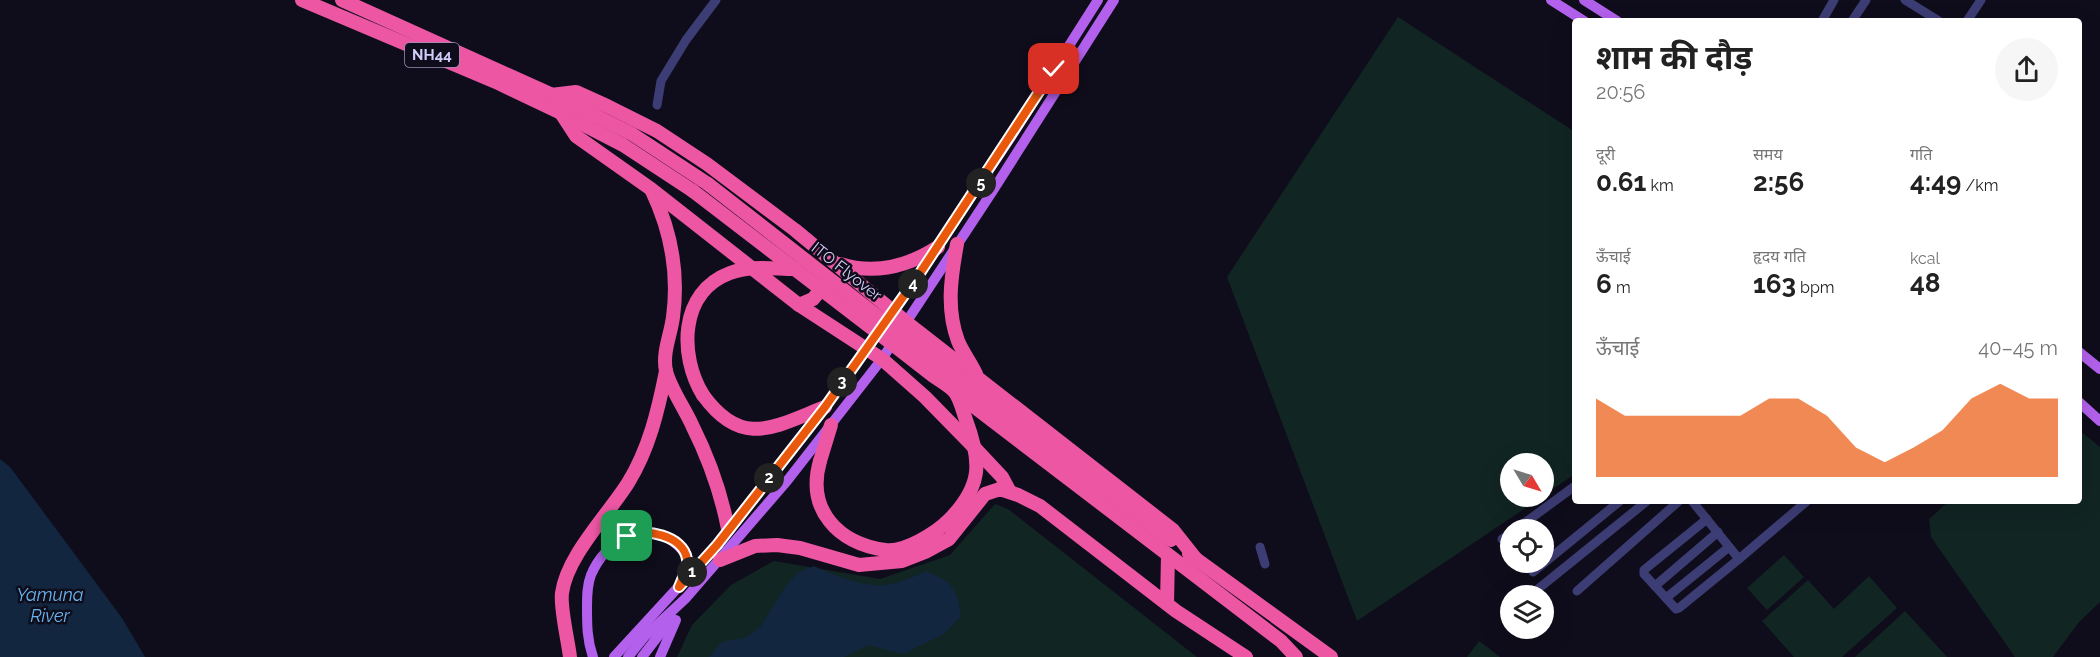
<!DOCTYPE html>
<html lang="hi">
<meta charset="utf-8">
<style>
:root{--surface:#fff;--page:#f6f6f6;--text:#222;--muted:#767676;--accent:#ea580c}
body{margin:0;font-family:Raleway,"Noto Sans Devanagari",sans-serif;background:var(--page);color:var(--text);height:100vh;display:flex;flex-direction:column;font-size:22px;white-space:nowrap}
*{box-sizing:border-box;margin:0}
p{font-size:20px;color:var(--muted)}
.icon{flex:none;width:33px;height:33px;fill:none;stroke:currentColor;stroke-width:2;stroke-linecap:round;stroke-linejoin:round}
.map{position:relative;flex:1;overflow:hidden}
.drawer{position:absolute;left:1572px;top:18px;width:510px;height:486px;display:flex;flex-direction:column;background:var(--surface);border-radius:6px;box-shadow:0 6px 24px #0002}
.drawer>*{flex:none}
.needle{width:39px;rotate:128deg}
.controls{position:absolute;left:1500px;top:453px;display:grid;gap:12px}
.controls a{display:grid;place-items:center;width:54px;height:54px;border-radius:50%;background:var(--surface);box-shadow:0 6px 24px #0002;font-size:30px}
.pin{position:absolute;display:grid;place-items:center;width:51px;height:51px;color:#fff;margin:-26px;border-radius:12px;box-shadow:0 3px 9px #0006}
.km{position:absolute;width:30px;height:30px;margin:-15px;border-radius:50%;background:#222;color:#fff;font-size:16px;line-height:30px;text-align:center}
.round{display:grid;place-items:center;flex:none;width:63px;height:63px;border-radius:32px;background:var(--page)}
.overview{display:flex;align-items:center;justify-content:space-between;height:102px;padding:0 24px}
h1{font-size:33px;font-weight:700;line-height:45px}
.stats{display:grid;grid-template-columns:repeat(3,1fr);gap:9px;height:102px;padding:6px 24px}
.stats div{display:grid;align-content:center}
.stats b{font-size:26px;font-weight:700}
.stats small{font-size:16px;font-weight:400}
.stats p{font-size:16px}
.chart{height:168px;padding:12px 24px}
.chart p{display:flex;justify-content:space-between}
.chart svg{width:100%;height:108px;margin-top:6px;fill:var(--accent);opacity:.7}
.map>svg:first-child{display:block}
.green{fill:#112523}
.water{fill:#12263f}
.lines{fill:none;stroke-linecap:round;stroke-linejoin:round}
.minor{stroke:#3d3d75;stroke-width:9}
.major{stroke:#b361ed;stroke-width:10}
.highway{stroke:#ec56a3;stroke-width:14}
.highway-bridge{stroke:#ec56a3;stroke-width:14}
.route-casing{stroke:#fff;stroke-width:12}
.route{stroke:#ea580c;stroke-width:8}
.labels{text-anchor:middle;stroke-width:5;stroke-linejoin:round;paint-order:stroke}
.shield{fill:#0f0d1b;stroke:#9793b6;stroke-width:1.5}
.shield-label{font-size:15px;font-weight:bold;fill:#d1cdf9}
.street-label{font-size:16px;fill:#d1cdf9;stroke:#0f0d1b}
.water-label{font-size:18px;font-style:italic;fill:#67b4ee;stroke:#0f0d1b}
</style>
<div class="map">
<svg width="2100" height="657" viewBox="0 0 2100 657">
<rect width="100%" height="100%" fill="#0f0d1b"/>
<g class="green">
<polygon points="1398,17 1575,132 1575,474 1544,495 1544,464 1510,464 1510,496 1542,497 1357,621 1227,277"/>
<polygon points="2079,430 2100,447 2100,602 2079,622 2053,657 2015,657 1931,537 1929,519 1949,501 2079,501"/>
<polygon points="995,504 1008,509 1197,657 677,657 692,625 731,585 774,561 880,579 950,555"/>
<polygon points="1784,555 1804,577 1767,610 1747,588"/>
<polygon points="1869,576 1897,608 1842,657 1794,657 1762,621 1808,580 1834,609"/>
<polygon points="1905,611 1947,657 1855,657"/>
<polygon points="1479,641 1500,657 1467,657"/>
</g>
<g class="water">
<polygon points="0,459 10,467 122,618 145,657 0,657"/>
<path d="M814 566C833 575 866 588 886 585 900 583 914 577 926 571 953 582 957 588 961 616L944 634 903 654 868 645 844 657H709L722 642 747 637 761 626 787 584 799 572Z"/>
</g>
<g class="lines">
<g class="minor">
<polyline points="1905,0 1939,21"/>
<polyline points="1822,21 1834,0"/>
<polyline points="1852,21 1866,0"/>
<polyline points="1967,21 1981,0"/>
<polyline points="657,105 661,81 686,40 716,0"/>
<polyline points="1692,501 1739,559 1807,501"/>
<polyline points="1707,519 1644,570 1644,574 1666,598 1729,547"/>
<polyline points="1515,530 1575,486"/>
<polyline points="1502,539 1510,533"/>
<polyline points="1260,547 1265,564"/>
<polyline points="1533,572 1620,501"/>
<polyline points="1655,586 1718,532"/>
<polyline points="1538,589 1647,501"/>
<polyline points="1577,591 1679,501"/>
<polyline points="1666,598 1676,609 1679,608 1739,559"/>
</g>
<g class="major">
<polyline points="1551,0 1584,21"/>
<polyline points="1584,0 1617,21"/>
<polyline points="891,316 1011,137 1098,0"/>
<polyline points="2079,352 2100,369"/>
<polyline points="2079,402 2100,421"/>
<path d="M593 657C587 640 587 625 587 607 587 596 587 585 591 575 604 543 641 519 672 541 679 546 685 551 687 559 688 566 684 574 681 581"/>
<polyline points="614,657 717,545 825,407 881,328"/>
<polyline points="628,657 645,636 686,598 787,481 882,359 992,192 1114,0"/>
<polyline points="642,657 672,618"/>
<polyline points="660,657 676,620"/>
</g>
<g class="highway">
<polyline points="302,0 496,82 561,113 623,145 693,191"/>
<polyline points="342,0 570,103 632,134 708,184"/>
<polyline points="551,95 576,92 607,106 657,131 707,164 795,230 906,322 1173,530 1196,559"/>
<polyline points="561,113 576,136 651,189 799,305 882,359 925,397 970,443 1002,477 1010,492"/>
<path d="M652 191C671 231 679 273 673 317 671 334 662 353 666 371 670 388 685 409 692 425 709 459 721 492 728 529"/>
<path d="M957 244C951 277 946 309 958 341 963 353 971 363 976 374"/>
<path d="M840 264C875 275 907 267 938 247"/>
<polyline points="799,305 813,299 827,282"/>
<polyline points="955,392 1281,641 1296,657"/>
<path d="M703 395C742 449 774 427 825 407"/>
<polyline points="820,461 831,425"/>
<polyline points="1189,554 1331,657"/>
<polyline points="720,560 755,546 777,545 800,548 859,565 902,561 925,552 949,539 985,494 1000,489 1018,495 1040,506 1176,611 1246,657"/>
<polyline points="1167,604 1168,555"/>
<path d="M570 657C568 640 560 608 562 593 567 556 607 516 628 483 649 449 658 411 666 371"/>
</g>
<g class="highway-bridge">
<polyline points="708,184 918,348 1171,540"/>
<path d="M693 191C755 238 816 286 878 333 896 347 914 361 932 375 939 380 948 385 954 391 960 398 963 412 966 420 982 463 982 486 949 520 936 533 904 553 885 550 838 543 806 510 820 461"/>
<path d="M703 395C679 356 679 292 730 273 751 265 773 269 795 269"/>
</g>
</g>
<g class="lines">
<defs>
<path id="route" d="M627 536C645 528 683 535 687 559 688 569 682 579 679 587L717 545 825 407 920 273 1054 69"/>
</defs>
<use href="#route" class="route-casing"/>
<use href="#route" class="route"/>
</g>
<g class="labels">
<rect class="shield" x="405" y="43" width="54" height="24" rx="4.5"/>
<g class="shield-label">
<text x="432" y="60">NH44</text>
</g>
<g class="street-label">
<text transform="translate(847 271) rotate(38)" y="6">ITO Flyover</text>
</g>
<g class="water-label">
<text x="50" y="601">Yamuna<tspan x="50" dy="21">River</tspan></text>
</g>
</g>
</svg>
<div class="controls">
<a><svg class="needle" viewBox="-14 -14 28 28"><path d="M0-13l5 13h-10z" fill="#e53935"/><path d="M0 13l5-13h-10z" fill="#767676"/></svg></a>
<a><svg class="icon" aria-label="locate" viewBox="0 0 24 24"><circle cx="12" cy="12" r="6"/><path d="M12 2v4M12 18v4M2 12h4M18 12h4"/></svg></a>
<a><svg class="icon" aria-label="layers" viewBox="0 0 24 24"><path d="M12 4l9 5-9 5-9-5zM3 14l9 5 9-5"/></svg></a>
</div>
<div class="pin" style="left:627px;top:536px;background:#1e9e55"><svg class="icon" aria-label="arrive" viewBox="0 0 24 24"><path d="M6 21V4h12l-3 4 3 4H6"/></svg></div>
<div class="pin" style="left:1054px;top:69px;background:#d93025"><svg class="icon" aria-label="check" viewBox="0 0 24 24"><path d="M5 12l5 5 9-10"/></svg></div>
<b class="km" style="left:692px;top:572px">1</b>
<b class="km" style="left:769px;top:478px">2</b>
<b class="km" style="left:842px;top:382px">3</b>
<b class="km" style="left:913px;top:284px">4</b>
<b class="km" style="left:981px;top:183px">5</b>
<section class="drawer">
<div class="overview"><div><h1>शाम की दौड़</h1><p>20:56</p></div><a class="round"><svg class="icon" aria-label="share" viewBox="0 0 24 24"><path d="M12 15V3M7 8l5-5 5 5M5 13v7h14v-7"/></svg></a></div>
<div class="stats">
<div><p>दूरी</p><b>0.61<small> km</small></b></div>
<div><p>समय</p><b>2:56</b></div>
<div><p>गति</p><b>4:49<small> /km</small></b></div>
</div>
<div class="stats">
<div><p>ऊँचाई</p><b>6<small> m</small></b></div>
<div><p>हृदय गति</p><b>163<small> bpm</small></b></div>
<div><p>kcal</p><b>48</b></div>
</div>
<div class="chart"><p><span>ऊँचाई</span>40–45 m</p>
<svg viewBox="0 0 160 44" preserveAspectRatio="none"><path d="M0 44V12L10 19L20 19L30 19L40 19L50 19L60 12L70 12L80 19L90 32L100 38L110 32L120 25L130 12L140 6L150 12L160 12V44z"/></svg>
</div>
</section>
</div>
